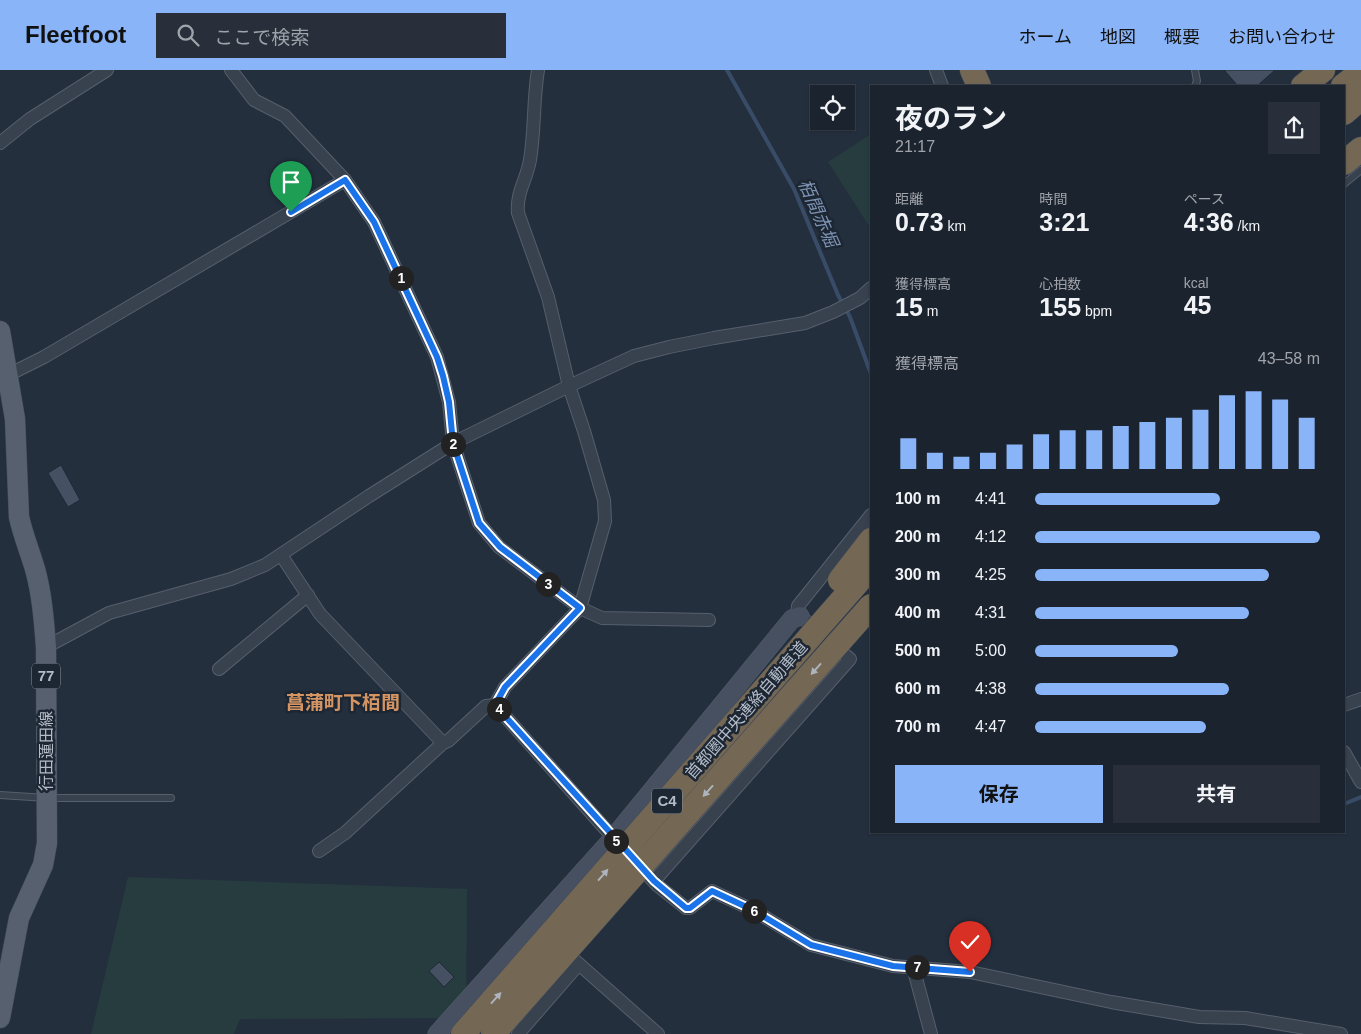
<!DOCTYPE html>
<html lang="ja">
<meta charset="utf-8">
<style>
:root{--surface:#1b232e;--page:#282f3a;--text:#f1f3f6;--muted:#a0a4aa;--line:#39404a;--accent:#8ab4f8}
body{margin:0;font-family:Helvetica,"Noto Sans JP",sans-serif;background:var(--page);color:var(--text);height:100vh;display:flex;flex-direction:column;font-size:19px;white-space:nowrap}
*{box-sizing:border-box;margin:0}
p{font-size:16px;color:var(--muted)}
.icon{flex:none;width:28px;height:28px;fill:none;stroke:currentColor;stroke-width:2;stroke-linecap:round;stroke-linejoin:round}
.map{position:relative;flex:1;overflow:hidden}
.details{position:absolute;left:870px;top:15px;width:475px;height:748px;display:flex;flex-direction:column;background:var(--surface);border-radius:0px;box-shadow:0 1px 4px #0004,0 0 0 1px var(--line)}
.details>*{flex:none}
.controls{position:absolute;left:810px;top:15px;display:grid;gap:10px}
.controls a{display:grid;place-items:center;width:45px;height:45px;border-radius:0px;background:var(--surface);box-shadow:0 1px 4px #0004,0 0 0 1px var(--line);font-size:25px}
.pin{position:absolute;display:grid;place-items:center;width:42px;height:42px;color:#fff;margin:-51px -21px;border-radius:50% 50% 50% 0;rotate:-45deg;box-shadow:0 0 5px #0007}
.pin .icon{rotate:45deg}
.km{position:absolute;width:25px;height:25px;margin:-12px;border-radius:50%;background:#222;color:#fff;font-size:14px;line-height:25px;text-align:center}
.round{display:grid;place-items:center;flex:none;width:52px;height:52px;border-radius:0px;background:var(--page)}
.overview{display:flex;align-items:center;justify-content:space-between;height:85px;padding:0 25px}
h1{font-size:28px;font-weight:700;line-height:38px}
.metrics{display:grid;grid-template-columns:repeat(3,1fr);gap:8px;height:85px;padding:5px 25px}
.metrics div{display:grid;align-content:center}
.metrics b{font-size:25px;font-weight:700}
.metrics small{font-size:14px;font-weight:400}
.metrics p{font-size:14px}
.chart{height:140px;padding:10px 25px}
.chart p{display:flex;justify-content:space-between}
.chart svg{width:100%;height:90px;margin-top:5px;stroke:var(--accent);stroke-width:6}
.button{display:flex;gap:10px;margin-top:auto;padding:10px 25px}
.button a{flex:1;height:58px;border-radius:0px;background:var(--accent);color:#111;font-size:20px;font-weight:700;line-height:58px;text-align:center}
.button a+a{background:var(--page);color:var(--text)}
ul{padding:0 25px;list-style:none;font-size:16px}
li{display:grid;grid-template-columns:80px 60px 1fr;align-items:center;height:38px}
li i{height:12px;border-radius:6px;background:var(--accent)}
header{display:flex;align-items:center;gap:30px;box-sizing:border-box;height:70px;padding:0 25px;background:var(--accent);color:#111}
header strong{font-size:24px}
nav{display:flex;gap:28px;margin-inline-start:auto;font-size:18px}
.search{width:350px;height:45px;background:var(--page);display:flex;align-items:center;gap:12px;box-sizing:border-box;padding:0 18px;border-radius:0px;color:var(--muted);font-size:19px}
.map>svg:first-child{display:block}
.green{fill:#263c3f}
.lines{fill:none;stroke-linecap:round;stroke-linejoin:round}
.stream{stroke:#394c67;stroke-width:4}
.building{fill:#455162;stroke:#1f2835}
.lane-casing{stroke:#565f6c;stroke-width:8}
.street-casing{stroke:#565f6c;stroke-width:14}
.secondary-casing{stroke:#565f6c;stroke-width:19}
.primary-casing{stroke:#414a57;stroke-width:21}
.highway-casing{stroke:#434c59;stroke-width:25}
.lane{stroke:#38414e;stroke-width:6}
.street{stroke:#38414e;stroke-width:12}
.secondary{stroke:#465061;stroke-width:18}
.primary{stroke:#56606e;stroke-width:20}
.highway{stroke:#746855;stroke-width:24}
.highway-bridge-casing{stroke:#434c59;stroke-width:25;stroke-linecap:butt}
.highway-bridge{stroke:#746855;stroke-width:24}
.oneway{fill:#aeb4bd}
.route-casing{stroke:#fff;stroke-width:10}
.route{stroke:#1a73e8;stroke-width:6}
.labels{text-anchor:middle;stroke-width:5;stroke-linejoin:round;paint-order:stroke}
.shield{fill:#1d2633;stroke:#878f9c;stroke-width:1}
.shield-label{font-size:15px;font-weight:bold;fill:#b4bcc9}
.street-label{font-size:16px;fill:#b4bcc9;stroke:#1d2633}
.water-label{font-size:18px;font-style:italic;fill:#7c92b1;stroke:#1d2633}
.quarter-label{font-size:19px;font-weight:bold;fill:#d59563;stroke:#1d2633}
</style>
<header>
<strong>Fleetfoot</strong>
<div class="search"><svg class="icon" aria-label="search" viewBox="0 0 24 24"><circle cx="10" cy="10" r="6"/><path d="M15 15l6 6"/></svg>ここで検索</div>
<nav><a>ホーム</a><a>地図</a><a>概要</a><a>お問い合わせ</a></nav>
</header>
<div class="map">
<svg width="1361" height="964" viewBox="0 0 1361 964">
<rect width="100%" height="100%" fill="#242f3e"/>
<g class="green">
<polygon points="871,64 871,159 828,92"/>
<polygon points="128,807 467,819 466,948 240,949 234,964 91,964"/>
</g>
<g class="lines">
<g class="stream">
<polyline points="727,0 794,119 838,225 850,247 871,304"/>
<polyline points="1344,734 1361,727"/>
</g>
</g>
<g class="building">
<polygon points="1224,0 1275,0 1257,16 1238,16"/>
<polygon points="61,395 80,430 68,437 48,403"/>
<polygon points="439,892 454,907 444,917 429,901"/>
</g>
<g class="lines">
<defs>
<g id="lane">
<polyline points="1195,0 1197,11 1195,16"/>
<polyline points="1344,114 1361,100"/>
<polyline points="0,725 47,728 171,728"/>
</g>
<g id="street">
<polyline points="231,0 254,30 285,46 345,110 374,152 437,287 449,332 453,373 479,453 499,477 580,538 602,548 709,550"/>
<polyline points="936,0 942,16"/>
<polyline points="0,73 30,49 107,0"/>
<polyline points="8,305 44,287 345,110"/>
<polyline points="281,485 320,544 443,673"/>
<polyline points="806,551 797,544 798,536 871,445"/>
<polyline points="46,577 109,543 231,509 265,495 369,426 453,373 569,316 634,286 669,277 714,268 805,253 833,242 860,228 871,218"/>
<polyline points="219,599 308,525"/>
<polyline points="495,635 618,773"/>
<path d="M495 635 505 617 580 538 605 451 604 430 584 361 569 316 548 227 518 143C516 122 527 109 530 90 535 60 533 30 538 0"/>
<polyline points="1344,635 1361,629"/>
<polyline points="1344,682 1361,712"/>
<polyline points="319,781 345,763 443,673 448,671 486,636 495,635"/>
<polyline points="637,793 657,815 686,838 690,838 712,821 753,840 811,875 893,896 970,902 1111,932 1199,947 1245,948 1341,964"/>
<polyline points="654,811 850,589 832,574"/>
<polyline points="563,880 658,964"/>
<polyline points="913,897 931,964"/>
<polyline points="518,964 579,894"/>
</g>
<polyline id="secondary" points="437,964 613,768 792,549 800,546"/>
<path id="primary" d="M0 261 15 349 19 447C23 465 30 482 35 499 42 524 44 551 46 577L47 773 43 795 19 848 0 948"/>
<g id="highway">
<polyline points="972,0 979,16"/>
<polyline points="1303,16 1323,0"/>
<polyline points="1343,16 1361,2"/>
<polyline points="1344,43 1361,28"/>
<polyline points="1344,93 1361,79"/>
</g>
</defs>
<use href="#lane" class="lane-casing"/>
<use href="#street" class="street-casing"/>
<use href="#secondary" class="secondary-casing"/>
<use href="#primary" class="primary-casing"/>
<use href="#highway" class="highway-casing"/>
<use href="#lane" class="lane"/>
<use href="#street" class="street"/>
<use href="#secondary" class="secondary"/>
<use href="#primary" class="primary"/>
<use href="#highway" class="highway"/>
<defs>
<g id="highway-bridge">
<polyline points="840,510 871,470"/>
<polyline points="463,964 871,497"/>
<polyline points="493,964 871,536"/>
</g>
</defs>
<use href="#highway-bridge" class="highway-bridge-casing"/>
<use href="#highway-bridge" class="highway-bridge"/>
</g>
<defs><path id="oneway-solid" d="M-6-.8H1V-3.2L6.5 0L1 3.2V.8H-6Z" transform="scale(1.25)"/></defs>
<g class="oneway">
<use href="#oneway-solid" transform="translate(816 599) rotate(132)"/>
<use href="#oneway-solid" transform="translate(708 721) rotate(132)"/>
<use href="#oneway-solid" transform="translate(603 805) rotate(-49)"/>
<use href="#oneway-solid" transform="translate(496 928) rotate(-48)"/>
</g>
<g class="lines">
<defs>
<polyline id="route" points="291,142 345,110 374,152 437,287 443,306 449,332 453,373 479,453 500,477 580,538 505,617 495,635 654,811 686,838 690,838 712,821 753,840 811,875 893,896 970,902"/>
</defs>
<use href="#route" class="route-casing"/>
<use href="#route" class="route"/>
</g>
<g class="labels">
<g class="shield">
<rect x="32" y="593.5" width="28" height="25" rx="4"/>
<rect x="652" y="718.5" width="30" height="25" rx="4"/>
</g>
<g class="shield-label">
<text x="46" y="611">77</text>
<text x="667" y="736">C4</text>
</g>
<g class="street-label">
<text transform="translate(746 640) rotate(-49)" y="6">首都圏中央連絡自動車道</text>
<text transform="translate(46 681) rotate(-90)" y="6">行田蓮田線</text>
</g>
<g class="water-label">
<text transform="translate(818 143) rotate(66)" y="6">栢間赤堀</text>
</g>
<g class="quarter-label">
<text x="343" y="639">菖蒲町下栢間</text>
</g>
</g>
</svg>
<div class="controls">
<a><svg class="icon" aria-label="locate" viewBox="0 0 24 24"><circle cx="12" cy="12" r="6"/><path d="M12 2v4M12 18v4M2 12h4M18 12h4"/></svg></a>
</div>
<div class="pin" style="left:291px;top:142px;background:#1e9e55"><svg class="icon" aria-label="arrive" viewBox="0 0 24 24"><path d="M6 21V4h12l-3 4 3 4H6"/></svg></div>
<div class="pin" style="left:970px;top:902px;background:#d93025"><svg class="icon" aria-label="check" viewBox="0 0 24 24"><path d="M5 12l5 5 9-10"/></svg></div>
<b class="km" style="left:401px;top:208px">1</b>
<b class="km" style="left:453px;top:374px">2</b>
<b class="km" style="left:548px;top:514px">3</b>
<b class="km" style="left:499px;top:639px">4</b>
<b class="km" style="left:616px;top:771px">5</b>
<b class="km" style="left:754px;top:841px">6</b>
<b class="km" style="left:917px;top:897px">7</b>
<section class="details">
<div class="overview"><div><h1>夜のラン</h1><p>21:17</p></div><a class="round"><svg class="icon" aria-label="share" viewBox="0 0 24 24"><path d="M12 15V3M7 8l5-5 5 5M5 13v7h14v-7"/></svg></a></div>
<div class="metrics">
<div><p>距離</p><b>0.73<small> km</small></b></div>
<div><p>時間</p><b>3:21</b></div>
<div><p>ペース</p><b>4:36<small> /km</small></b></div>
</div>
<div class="metrics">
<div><p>獲得標高</p><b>15<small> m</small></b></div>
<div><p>心拍数</p><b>155<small> bpm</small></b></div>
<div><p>kcal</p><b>45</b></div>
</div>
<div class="chart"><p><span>獲得標高</span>43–58 m</p>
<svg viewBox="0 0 160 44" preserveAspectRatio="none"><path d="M5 44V29M15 44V36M25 44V38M35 44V36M45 44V32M55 44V27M65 44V25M75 44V25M85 44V23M95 44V21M105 44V19M115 44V15M125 44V8M135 44V6M145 44V10M155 44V19"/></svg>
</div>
<ul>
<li><b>100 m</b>4:41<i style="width:65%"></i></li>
<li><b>200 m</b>4:12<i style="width:100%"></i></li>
<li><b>300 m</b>4:25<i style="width:82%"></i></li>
<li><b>400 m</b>4:31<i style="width:75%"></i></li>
<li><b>500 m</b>5:00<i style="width:50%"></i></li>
<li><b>600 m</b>4:38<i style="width:68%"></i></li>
<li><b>700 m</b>4:47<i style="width:60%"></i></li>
</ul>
<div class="button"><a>保存</a><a>共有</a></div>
</section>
</div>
